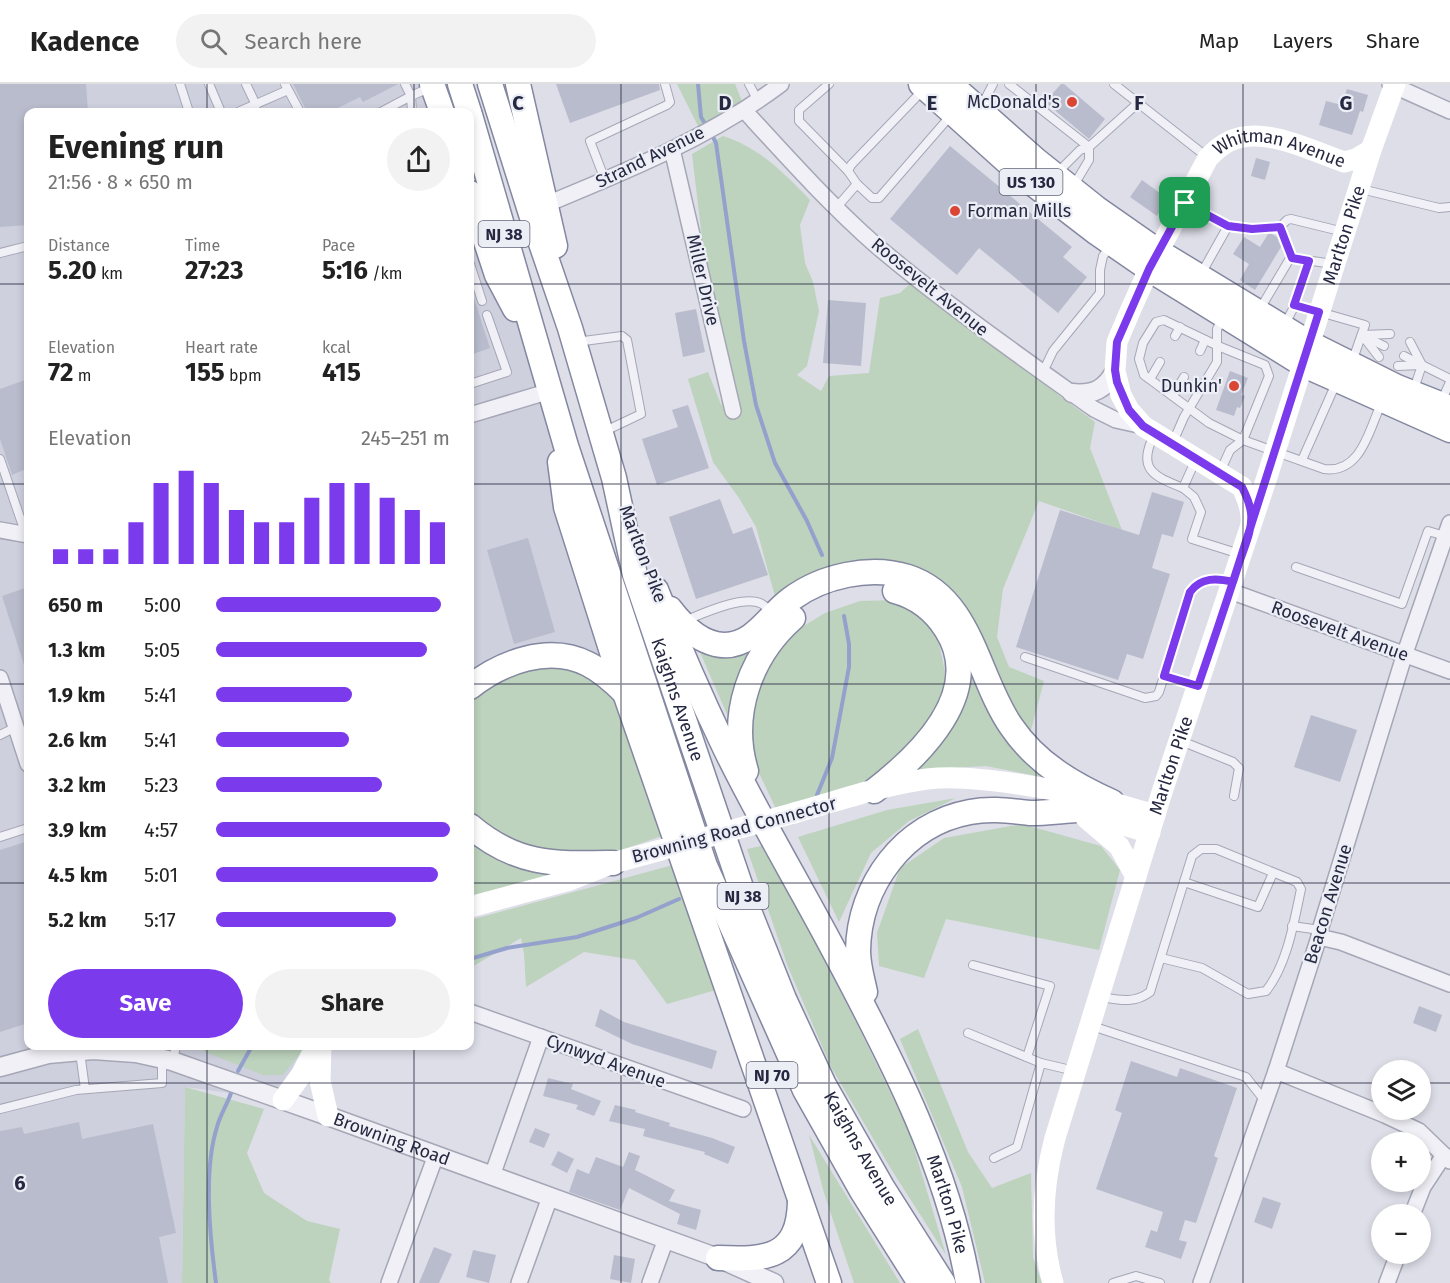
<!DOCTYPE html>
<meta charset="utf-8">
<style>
:root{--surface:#fff;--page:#f2f2f2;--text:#222;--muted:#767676;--line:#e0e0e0;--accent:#7c3aed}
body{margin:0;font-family:"Fira Sans",sans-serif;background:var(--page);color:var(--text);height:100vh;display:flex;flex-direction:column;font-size:22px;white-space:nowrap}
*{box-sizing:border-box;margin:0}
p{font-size:20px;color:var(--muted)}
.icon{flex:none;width:33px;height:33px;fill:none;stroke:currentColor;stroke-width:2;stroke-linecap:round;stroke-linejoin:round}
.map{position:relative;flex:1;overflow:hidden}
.details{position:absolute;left:24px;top:24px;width:450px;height:942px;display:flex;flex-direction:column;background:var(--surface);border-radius:12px;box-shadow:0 3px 9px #0003}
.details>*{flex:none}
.fabs{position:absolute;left:1371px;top:976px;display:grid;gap:12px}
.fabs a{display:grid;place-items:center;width:60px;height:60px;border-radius:50%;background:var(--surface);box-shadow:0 3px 9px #0003;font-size:30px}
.pin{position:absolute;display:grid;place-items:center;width:51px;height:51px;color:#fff;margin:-26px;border-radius:12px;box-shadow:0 3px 9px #0006}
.round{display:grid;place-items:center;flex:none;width:63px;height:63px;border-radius:32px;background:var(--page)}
.headline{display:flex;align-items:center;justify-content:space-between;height:102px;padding:0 24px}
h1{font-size:33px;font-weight:700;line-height:45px}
.figures{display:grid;grid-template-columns:repeat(3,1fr);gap:9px;height:102px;padding:6px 24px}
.figures div{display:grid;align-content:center}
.figures b{font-size:26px;font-weight:700}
.figures small{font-size:16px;font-weight:400}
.figures p{font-size:16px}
.chart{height:168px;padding:12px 24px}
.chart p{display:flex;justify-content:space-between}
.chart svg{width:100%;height:108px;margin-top:6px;stroke:var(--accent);stroke-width:6}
.button{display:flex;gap:12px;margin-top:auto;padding:12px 24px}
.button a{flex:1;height:69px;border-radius:36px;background:var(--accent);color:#fff;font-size:24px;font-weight:700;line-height:69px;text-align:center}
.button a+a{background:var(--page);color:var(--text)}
ul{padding:0 24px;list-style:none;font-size:20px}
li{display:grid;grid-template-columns:96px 72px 1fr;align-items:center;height:45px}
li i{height:15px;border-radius:8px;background:var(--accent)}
header{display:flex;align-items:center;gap:36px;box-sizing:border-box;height:84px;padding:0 30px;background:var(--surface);border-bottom:2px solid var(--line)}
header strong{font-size:28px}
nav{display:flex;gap:33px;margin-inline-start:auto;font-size:21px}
.search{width:420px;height:54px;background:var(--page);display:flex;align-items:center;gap:15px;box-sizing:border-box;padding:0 21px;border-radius:33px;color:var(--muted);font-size:22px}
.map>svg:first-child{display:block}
.built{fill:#ced0de}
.green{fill:#bdd3bd}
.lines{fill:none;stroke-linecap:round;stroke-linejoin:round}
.stream{stroke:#94a1cd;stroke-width:4}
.building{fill:#b9bccc}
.service-casing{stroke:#a6a7b6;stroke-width:10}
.minor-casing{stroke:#a6a7b6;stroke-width:18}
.tertiary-casing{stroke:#a6a7b6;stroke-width:21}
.trunk-casing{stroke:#8387a0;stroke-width:27}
.service{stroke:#f0f0f6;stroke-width:8}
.minor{stroke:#f0f0f6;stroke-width:15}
.tertiary{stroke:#f0f0f6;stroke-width:18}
.secondary{stroke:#fff;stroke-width:21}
.trunk{stroke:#fff;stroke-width:24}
.secondary-bridge{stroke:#fff;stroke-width:21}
.route-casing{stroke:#fff;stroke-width:12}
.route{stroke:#7c3aed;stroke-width:8}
.grid{fill:none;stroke:#252840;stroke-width:1.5;stroke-opacity:0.55}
.poi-dot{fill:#db4534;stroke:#eceef6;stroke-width:2}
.labels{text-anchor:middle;stroke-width:4.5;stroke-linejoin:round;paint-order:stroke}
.shield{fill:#eceef6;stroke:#616377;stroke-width:1.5}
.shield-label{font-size:16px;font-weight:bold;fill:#252840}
.poi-label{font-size:18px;fill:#252840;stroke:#eceef6;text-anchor:end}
.street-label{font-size:18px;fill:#252840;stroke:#eceef6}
.grid-label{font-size:20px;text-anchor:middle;font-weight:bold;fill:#252840;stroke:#eceef6;stroke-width:4.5;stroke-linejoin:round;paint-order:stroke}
</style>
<header>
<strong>Kadence</strong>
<div class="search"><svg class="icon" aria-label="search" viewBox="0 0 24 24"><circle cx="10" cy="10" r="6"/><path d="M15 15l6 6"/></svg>Search here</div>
<nav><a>Map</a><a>Layers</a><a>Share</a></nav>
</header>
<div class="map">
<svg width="1450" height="1199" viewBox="0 0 1450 1199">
<rect width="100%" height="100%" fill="#dddee8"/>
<g class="built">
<polygon points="0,0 432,0 442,28 28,28 28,962 316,962 283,1016 185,1003 182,1199 0,1199"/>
<polygon points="470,109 539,269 625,609 470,603"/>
</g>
<g class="green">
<polygon points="677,0 735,0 744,22 698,42"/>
<path d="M723 52C760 64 784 89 810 116L800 141 805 179 813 198 819 227 807 282 797 291 821 307 829 292 869 289 880 214 900 209 910 200 1095 338 1090 364 1122 446 1039 417 1003 505 997 553 1009 583 1044 597 1030 650 1009 614 981 549 942 500 885 479 776 516 756 443 739 414 713 378 688 295 708 288 722 323 692 70Z"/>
<polygon points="893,516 922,531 936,545 947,597 941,623 903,668 862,702 776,725 759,689 750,656 752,618 765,584 792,549 825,529 860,517"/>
<polygon points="759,557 729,635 696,559"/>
<polygon points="966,572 1008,655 1042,693 986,682 915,686"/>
<polygon points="564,581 601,600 619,619 665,751 621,766 552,770 504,754 470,725 470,615 477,606 514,586"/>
<polygon points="956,714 909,737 871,769 839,838 798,753 887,726"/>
<polygon points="1022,740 1101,762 1120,786 1099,866 946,835 924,894 879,882 877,849 900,784 944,754"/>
<polygon points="470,754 565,790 470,816"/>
<polygon points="765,761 858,942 909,1047 946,1171 891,1085 831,983 788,883 747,765"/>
<polygon points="673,781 716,906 667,920 635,876 584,868 526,903 524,870 521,854 470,884 470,836"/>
<polygon points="918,945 968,1068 992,1104 1031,1089 1033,1173 1042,1199 985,1199 962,1103 900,955"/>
<polygon points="211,962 306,962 283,991 263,991 203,967"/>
<polygon points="185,1003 264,1025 247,1069 264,1109 307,1137 340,1145 329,1196 331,1199 182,1199"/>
<polygon points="809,1051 900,1199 854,1199 824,1109"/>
</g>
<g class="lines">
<g class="stream">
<polyline points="698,0 701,33 707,43"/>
<polyline points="711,49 716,59 744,257 756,321 775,379 807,437 822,471"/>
<polyline points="817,711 832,674 849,583 849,560 844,532"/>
<polyline points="470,875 507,864 577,853 636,834 679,815"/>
<polyline points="238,987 252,962"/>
<path d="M216 1199C210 1154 203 1087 217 1043 220 1031 227 1021 231 1009"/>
</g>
</g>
<g class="building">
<polygon points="0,0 86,0 88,28 28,28 28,141 0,143"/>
<polygon points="293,0 398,0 363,18 360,13 330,28 307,28"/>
<polygon points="556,0 659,0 660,6 570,39"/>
<polygon points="1061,0 1064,0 1105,35 1089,55 1045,18"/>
<polygon points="1347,5 1368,11 1363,28 1360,27 1352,51 1319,41 1326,17 1342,21"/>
<polygon points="950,62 1072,163 1063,173 1087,193 1058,229 979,164 957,191 890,135"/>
<polygon points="1256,74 1270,78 1265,96 1251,92"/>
<polygon points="1142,96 1168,115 1157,132 1130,113"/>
<polygon points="1268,150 1272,150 1277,153 1281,163 1255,206 1240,196 1249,180 1233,170 1244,153 1260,163"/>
<polygon points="472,208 490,264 470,271 470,209"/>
<polygon points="828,216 866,219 861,282 823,279"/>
<polygon points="696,225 705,268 683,273 675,229"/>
<polygon points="1230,287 1248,294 1241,311 1245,312 1240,324 1237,323 1234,332 1216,326"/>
<polygon points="28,295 28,384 12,391 0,355 0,305"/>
<polygon points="688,321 709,384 657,401 642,355 678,343 672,326"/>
<polygon points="1152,408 1184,418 1173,453 1162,450 1152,484 1170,490 1143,575 1127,570 1118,596 1016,563 1060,426 1139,451"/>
<polygon points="720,415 733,450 752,443 768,491 696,515 669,433"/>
<polygon points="528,454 555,548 514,560 487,466"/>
<polygon points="28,503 28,587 26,587 2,512"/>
<polygon points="1311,631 1357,646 1340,698 1294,683"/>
<polygon points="28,757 28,939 0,948 0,766"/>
<polygon points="1419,922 1442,931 1436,948 1413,939"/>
<polygon points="600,925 624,938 717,967 712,985 632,960 595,942"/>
<polygon points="1131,977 1177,993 1180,984 1237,1004 1214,1072 1218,1074 1196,1139 1185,1136 1179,1156 1187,1158 1181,1175 1145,1163 1151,1146 1157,1148 1163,1128 1096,1105 1122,1029 1115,1026"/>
<polygon points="548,994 573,1000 571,1005 601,1017 594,1032 576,1025 578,1021 543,1012"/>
<polygon points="615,1021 636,1026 635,1028 670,1039 669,1042 712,1054 735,1063 728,1080 704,1070 705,1068 643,1052 645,1045 609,1037"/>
<polygon points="79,1038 82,1055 153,1040 176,1149 159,1153 168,1199 0,1199 0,1047 22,1043 24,1050"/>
<polygon points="535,1044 550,1050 544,1064 529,1058"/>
<polygon points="558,1067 574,1075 567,1089 551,1081"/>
<polygon points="629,1068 640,1072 635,1086 675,1106 669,1117 701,1126 696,1146 677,1140 680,1130 629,1104 620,1126 569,1108 577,1085 589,1090 596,1073 623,1083"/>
<polygon points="1263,1113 1281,1119 1272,1145 1254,1138"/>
<polygon points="434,1163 452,1170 439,1199 419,1199"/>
<polygon points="473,1166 496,1171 489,1199 466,1193"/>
<polygon points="614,1171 635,1175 631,1199 610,1195"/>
</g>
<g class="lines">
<defs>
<g id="service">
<polyline points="180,0 189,28"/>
<polyline points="209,0 221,28"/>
<polyline points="246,0 256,21"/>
<polyline points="285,0 300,28"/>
<polyline points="405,0 411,12 429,4"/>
<polyline points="749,0 758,17"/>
<polyline points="829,0 799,26 799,37 848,87"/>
<polyline points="1009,0 1089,63"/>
<polyline points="1114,0 1207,73"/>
<polyline points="924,5 851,81 848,87 857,100 872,114 879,114 952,30"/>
<polyline points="981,23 993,0"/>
<polyline points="238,28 288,6"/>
<polyline points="381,28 411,12 412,28"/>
<polyline points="1056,90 1080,66 1089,63 1138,19"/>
<polyline points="605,96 590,57 667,21 670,18 665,0"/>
<polyline points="1074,101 1089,76 1089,63"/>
<polyline points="1361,105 1439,124 1450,123"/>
<polyline points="1186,120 1228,142 1252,145 1280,143 1287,136 1291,135 1344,148"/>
<polyline points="836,124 857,100"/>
<polyline points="1280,143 1292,174"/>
<polyline points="0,169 28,162"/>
<polyline points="470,180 482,217"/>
<polyline points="1201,190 1228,142"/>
<polyline points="1295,221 1365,241 1352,278"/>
<polyline points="1260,225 1289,176 1292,174 1333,180"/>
<polyline points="1284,242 1295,221 1309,177"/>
<polyline points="1362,251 1390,250"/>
<polyline points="1362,251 1379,273"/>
<polyline points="1175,252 1180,243"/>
<polyline points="1366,253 1384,262"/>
<polyline points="576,258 622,252 627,256 641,330 603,348"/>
<polyline points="1410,258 1422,281 1413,308"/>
<polyline points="1200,267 1205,256"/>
<polyline points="1404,272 1450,295"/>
<polyline points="1398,282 1421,281"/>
<polyline points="1043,288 1053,267 1100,209 1100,186 1103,172 1111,162"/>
<polyline points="1150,295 1160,278"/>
<polyline points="470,300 507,288 487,231"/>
<polyline points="1173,312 1184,293"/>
<polyline points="1442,316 1450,298"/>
<path d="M1154 351C1137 385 1153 392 1183 404L1196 375"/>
<polyline points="1173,358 1184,333 1217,278 1217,245 1223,234"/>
<polyline points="0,375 26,451"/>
<polyline points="1302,376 1337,297"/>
<path d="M1220 388 1230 366 1243 356 1269 292 1265 281 1218 262 1164 236 1156 238 1143 259 1139 275 1144 291 1209 339 1243 356 1324 385C1361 390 1369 346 1381 320"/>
<polyline points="1183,404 1194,413 1201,428 1192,455 1240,470"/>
<polyline points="1296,483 1402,520 1428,447 1445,452"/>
<path d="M684 537C702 530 744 510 762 520 766 522 769 527 772 530"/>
<path d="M1025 573 1145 614 1156 612 1159 608 1190 508C1200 494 1215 494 1230 497"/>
<polyline points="1164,592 1196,601"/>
<polyline points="0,651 16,643"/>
<polyline points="1181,657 1233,678 1239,684 1234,712"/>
<polyline points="0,753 28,744"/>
<polyline points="1184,798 1258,823 1273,789"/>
<polyline points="1292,842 1320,846"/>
<polyline points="973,881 1050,902 1027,973"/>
<path d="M1101 913C1119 916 1134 920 1150 908L1192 772 1201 765H1216L1297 798 1301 805C1294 838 1287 881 1266 907L1248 910 1202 884 1161 874"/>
<polyline points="1092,942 1246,993 1265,1017"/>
<polyline points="968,949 1041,979 1075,987"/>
<polyline points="80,968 85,1005"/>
<polyline points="173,976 176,962"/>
<polyline points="0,1025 76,1006 162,999 162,976"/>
<polyline points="994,1074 1017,1063 1041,979"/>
<polyline points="1113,1199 1136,1192 1160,1199"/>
</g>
<g id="minor">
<polyline points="1390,0 1450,27"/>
<path d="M744 26C787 73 830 121 878 163 948 222 1020 272 1094 325L1116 336 1143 342"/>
<polyline points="672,65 733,327"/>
<path d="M547 120C627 87 711 53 781 0"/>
<polyline points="470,331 550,307"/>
<polyline points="0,446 28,451"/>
<polyline points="1230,507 1450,587"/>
<polyline points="0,594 28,680"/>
<polyline points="1319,853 1341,858 1450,900"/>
<polyline points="470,928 743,1025"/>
<polyline points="1276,987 1385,1031 1419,1047 1450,1077"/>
<polyline points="492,1092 541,953"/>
<polyline points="1412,1131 1423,1103 1444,1071"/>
<polyline points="389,1199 436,1071"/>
<polyline points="519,1199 550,1113"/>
<polyline points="650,1199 666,1155"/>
<polyline points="1201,1199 1276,987 1319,853 1320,846 1405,569 1450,439"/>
<polyline points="1387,1199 1398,1170"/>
</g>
<g id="tertiary">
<path d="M1072 309C1093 311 1105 306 1115 287"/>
<path id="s1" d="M0 983 48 970 93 966 136 969 172 977 328 1032 718 1174 774 1199"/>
</g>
<g id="trunk">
<polyline points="432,0 442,28"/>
<polyline points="460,0 469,28"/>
<path id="s4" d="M490 0 531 130 570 244 614 394 635 491 749 827 784 915 824 1001 882 1103 943 1199"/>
<polyline points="518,0 555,162"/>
<polyline points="921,0 1023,92 1097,149 1149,185 1304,281 1450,346"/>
<polyline points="950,0 1037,77 1096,124 1159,168 1309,259 1397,303 1450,324"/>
<polyline points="470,31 566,362 705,782 805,1006 862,1107 920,1199"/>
<polyline points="470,109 497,191 515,225"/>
<polyline points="560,378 566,423 625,609 829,1199"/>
<path id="s5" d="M656 506C677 559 700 612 725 664 760 736 802 805 839 876 893 978 948 1084 968 1199"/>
<path d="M670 525C689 550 719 575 751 552 765 542 776 526 791 515 822 492 870 481 908 493 972 514 977 593 1011 642 1036 679 1072 700 1112 718"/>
<path d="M470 603C502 578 549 560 588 580 602 587 614 598 625 609"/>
<path d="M746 687C729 631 750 572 793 534"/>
<path d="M874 707C919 672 987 608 946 545 934 526 917 513 895 507"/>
<path d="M470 742C517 782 555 780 613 779"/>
<path d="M865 908C862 894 858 881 858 867 859 801 904 740 970 728 991 724 1010 727 1030 729 1045 729 1061 727 1076 726"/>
<path d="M718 1174C765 1176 799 1175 800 1117"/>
</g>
</defs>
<use href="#service" class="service-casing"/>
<use href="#minor" class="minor-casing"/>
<use href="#tertiary" class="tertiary-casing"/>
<use href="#trunk" class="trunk-casing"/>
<use href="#service" class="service"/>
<use href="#minor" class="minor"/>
<use href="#tertiary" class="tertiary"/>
<g class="secondary">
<path id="s2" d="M1251 439C1252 425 1247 415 1242 403L1143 342 1129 326 1121 311 1115 287 1117 258 1131 225 1149 185 1208 74C1215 67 1221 61 1230 57 1263 41 1312 67 1344 78L1356 75 1371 66"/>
<polyline points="1061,722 1150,749"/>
<path d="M794 729C838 717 882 701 927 695 953 692 978 695 1004 698 1055 705 1106 716 1155 731"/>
<polyline points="1086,734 1119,762 1136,793"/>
<polyline points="470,823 570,796 613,779 661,766"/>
<polyline points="321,962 320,997 328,1032"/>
<polyline points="283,1016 301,991 316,962"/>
<path id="s3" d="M1053 1199C1039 1150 1042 1103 1055 1054L1162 708 1267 393 1371 66 1395 0"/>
</g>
<use href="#trunk" class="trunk"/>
<polyline class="secondary-bridge" points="661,766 794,729"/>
</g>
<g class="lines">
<defs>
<path id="route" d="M1185 119 1149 185 1117 258 1115 286 1117 298 1129 326 1143 342 1242 403C1246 411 1250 420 1251 429 1253 445 1244 464 1239 479 1226 520 1212 561 1198 602L1164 592 1190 508C1201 493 1217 494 1233 498 1262 408 1291 318 1319 228L1294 221 1309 177 1292 174 1280 143 1252 145 1228 142 1185 119"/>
</defs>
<use href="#route" class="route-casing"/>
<use href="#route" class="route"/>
</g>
<path class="grid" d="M207 0V28M414 0V28M621 0V1199M829 0V1199M1036 0V1199M1243 0V1199M0 200H28M470 200H1450M0 400H28M470 400H1450M0 600H28M470 600H1450M0 799H28M470 799H1450M207 962V1199M414 962V1199M0 999H1382M1420 999H1450"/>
<g class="poi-dot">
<circle cx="1072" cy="18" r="6"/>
<circle cx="955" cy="127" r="6"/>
<circle cx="1234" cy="302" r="6"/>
</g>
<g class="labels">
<g class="shield">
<rect x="999.5" y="85" width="63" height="26" rx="4.5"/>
<rect x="478.5" y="137" width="51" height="26" rx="4.5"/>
<rect x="717.5" y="799" width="51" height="26" rx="4.5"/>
<rect x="746.5" y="978" width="51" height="26" rx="4.5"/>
</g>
<g class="shield-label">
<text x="1031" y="104">US 130</text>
<text x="504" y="156">NJ 38</text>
<text x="743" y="818">NJ 38</text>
<text x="772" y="997">NJ 70</text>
</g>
<g class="poi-label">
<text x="1060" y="24">McDonald's</text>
<text x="967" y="133" text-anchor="start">Forman Mills</text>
<text x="1222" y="308">Dunkin'</text>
</g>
<g class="street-label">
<text transform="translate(650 73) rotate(-26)" y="6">Strand Avenue</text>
<text dy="6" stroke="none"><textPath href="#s2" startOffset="530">Whitman Avenue</textPath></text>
<text dy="6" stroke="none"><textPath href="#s3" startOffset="1095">Marlton Pike</textPath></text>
<text transform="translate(703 196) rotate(77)" y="6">Miller Drive</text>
<text transform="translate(930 203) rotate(39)" y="6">Roosevelt Avenue</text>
<text transform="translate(643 470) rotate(69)" y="6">Marlton Pike</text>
<text transform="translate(1340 547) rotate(20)" y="6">Roosevelt Avenue</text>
<text dy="6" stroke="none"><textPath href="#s4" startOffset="644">Kaighns Avenue</textPath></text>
<text dy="6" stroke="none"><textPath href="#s3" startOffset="537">Marlton Pike</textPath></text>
<text transform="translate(734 746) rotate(-15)" y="6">Browning Road Connector</text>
<text transform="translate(1328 820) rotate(-73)" y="6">Beacon Avenue</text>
<text transform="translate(606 977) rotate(20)" y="6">Cynwyd Avenue</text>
<text dy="6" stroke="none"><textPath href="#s1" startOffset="408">Browning Road</textPath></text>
<text dy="6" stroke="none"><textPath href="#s4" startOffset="1130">Kaighns Avenue</textPath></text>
<text dy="6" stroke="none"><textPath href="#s5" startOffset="681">Marlton Pike</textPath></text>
</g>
</g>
<g class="grid-label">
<text x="518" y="26">C</text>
<text x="725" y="26">D</text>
<text x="932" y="26">E</text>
<text x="1139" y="26">F</text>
<text x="1346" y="26">G</text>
<text x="20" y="1106">6</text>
</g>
</svg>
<div class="fabs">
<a><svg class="icon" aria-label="layers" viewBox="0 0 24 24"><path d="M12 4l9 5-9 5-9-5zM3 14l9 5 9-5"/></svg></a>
<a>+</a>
<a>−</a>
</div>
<div class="pin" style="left:1185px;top:119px;background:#1e9e55"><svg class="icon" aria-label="arrive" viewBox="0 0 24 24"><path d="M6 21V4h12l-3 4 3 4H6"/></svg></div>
<section class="details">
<div class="headline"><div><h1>Evening run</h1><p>21:56 · 8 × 650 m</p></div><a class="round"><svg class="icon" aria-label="share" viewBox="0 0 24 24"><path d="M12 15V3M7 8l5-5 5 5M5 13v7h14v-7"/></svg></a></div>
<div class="figures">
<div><p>Distance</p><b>5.20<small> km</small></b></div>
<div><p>Time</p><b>27:23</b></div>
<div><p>Pace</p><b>5:16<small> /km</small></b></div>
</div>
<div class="figures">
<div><p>Elevation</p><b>72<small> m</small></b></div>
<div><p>Heart rate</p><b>155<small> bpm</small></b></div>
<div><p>kcal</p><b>415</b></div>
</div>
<div class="chart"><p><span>Elevation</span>245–251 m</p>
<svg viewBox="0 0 160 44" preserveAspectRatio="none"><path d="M5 44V38M15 44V38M25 44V38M35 44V27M45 44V11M55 44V6M65 44V11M75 44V22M85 44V27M95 44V27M105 44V17M115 44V11M125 44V11M135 44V17M145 44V22M155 44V27"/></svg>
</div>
<ul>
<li><b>650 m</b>5:00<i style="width:96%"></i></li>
<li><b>1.3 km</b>5:05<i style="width:90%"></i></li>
<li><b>1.9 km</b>5:41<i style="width:58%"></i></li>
<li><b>2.6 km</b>5:41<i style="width:57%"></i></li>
<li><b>3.2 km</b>5:23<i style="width:71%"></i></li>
<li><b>3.9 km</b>4:57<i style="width:100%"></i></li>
<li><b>4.5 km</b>5:01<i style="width:95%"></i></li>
<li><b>5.2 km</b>5:17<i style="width:77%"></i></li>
</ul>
<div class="button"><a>Save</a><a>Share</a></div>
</section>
</div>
